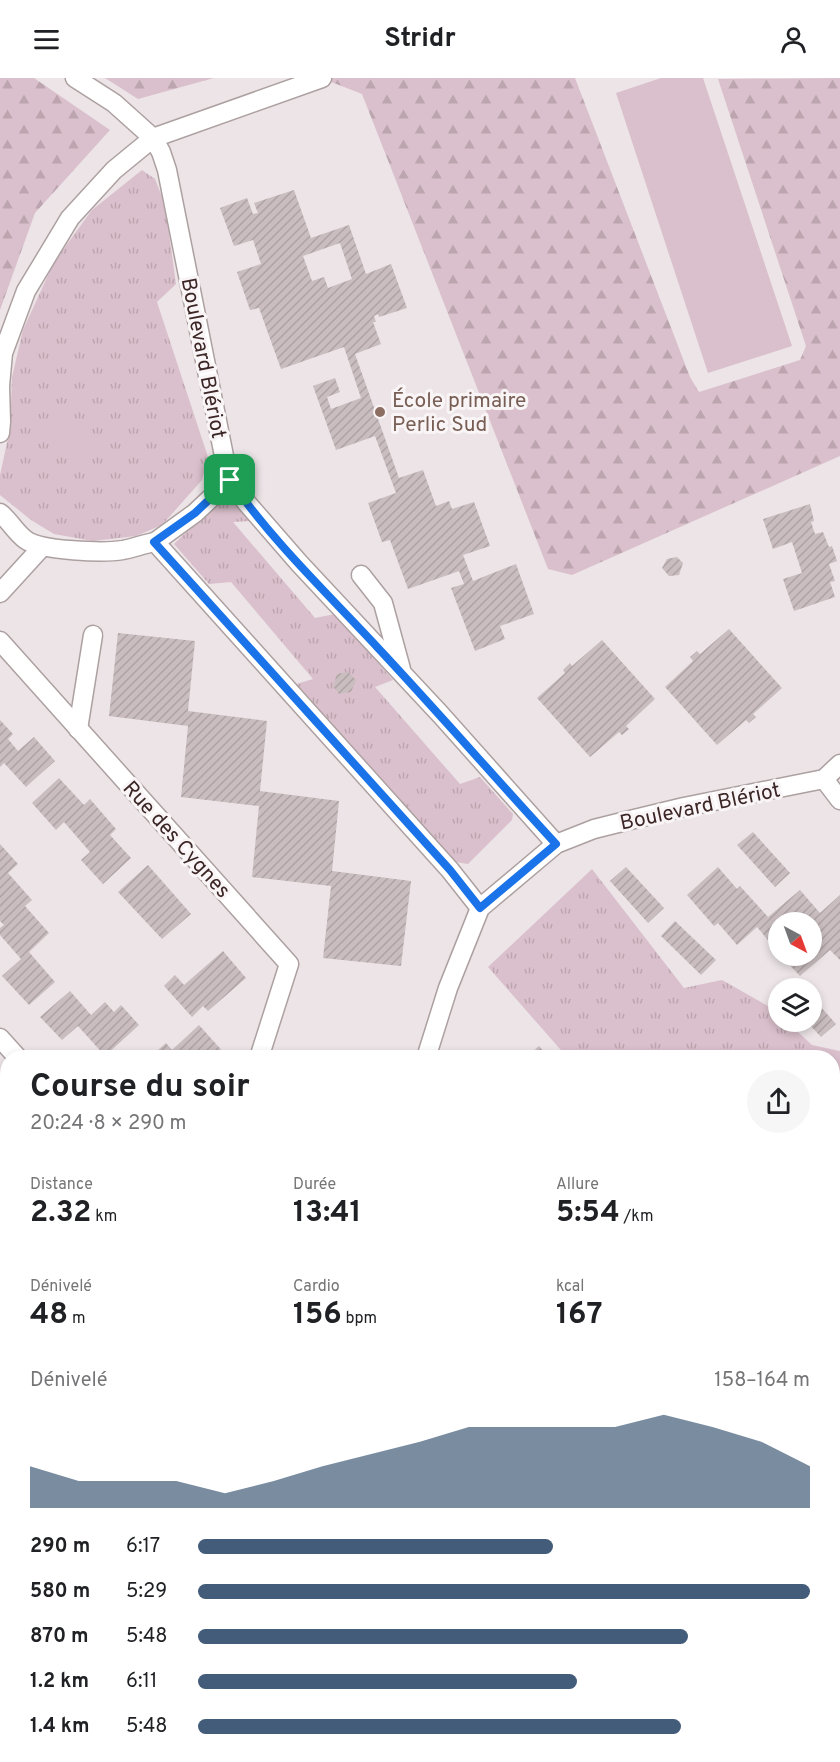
<!DOCTYPE html>
<html lang="fr">
<meta charset="utf-8">
<style>
:root{--surface:#fff;--page:#f6f6f6;--text:#202124;--muted:#757577;--accent:#435c79}
body{margin:0;font-family:Overpass,sans-serif;background:var(--page);color:var(--text);height:100vh;display:flex;flex-direction:column;font-size:22px;white-space:nowrap}
*{box-sizing:border-box;margin:0}
p{font-size:20px;color:var(--muted)}
.icon{flex:none;width:33px;height:33px;fill:none;stroke:currentColor;stroke-width:2;stroke-linecap:round;stroke-linejoin:round}
.map{position:relative;flex:1;overflow:hidden}
.sheet{position:absolute;left:0px;top:972px;width:840px;height:712px;display:flex;flex-direction:column;background:var(--surface);border-radius:24px 24px 0 0;box-shadow:0 3px 9px #0003}
.sheet>*{flex:none}
.needle{width:39px;rotate:139deg}
.controls{position:absolute;left:768px;top:834px;display:grid;gap:12px}
.controls a{display:grid;place-items:center;width:54px;height:54px;border-radius:50%;background:var(--surface);box-shadow:0 3px 9px #0003;font-size:30px}
.pin{position:absolute;display:grid;place-items:center;width:51px;height:51px;color:#fff;margin:-26px;border-radius:12px;box-shadow:0 3px 9px #0006}
.round{display:grid;place-items:center;flex:none;width:63px;height:63px;border-radius:32px;background:var(--page)}
.head{display:flex;align-items:center;justify-content:space-between;height:102px;padding:0 30px}
h1{font-size:33px;font-weight:700;line-height:45px}
.stats{display:grid;grid-template-columns:repeat(3,1fr);gap:9px;height:102px;padding:6px 30px}
.stats div{display:grid;align-content:center}
.stats b{font-size:30px;font-weight:700}
.stats small{font-size:16px;font-weight:400}
.stats p{font-size:16px}
.chart{height:168px;padding:12px 30px}
.chart p{display:flex;justify-content:space-between}
.chart svg{width:100%;height:108px;margin-top:6px;fill:var(--accent);opacity:.7}
ul{padding:0 30px;list-style:none;font-size:20px}
li{display:grid;grid-template-columns:96px 72px 1fr;align-items:center;height:45px}
li i{height:15px;border-radius:8px;background:var(--accent)}
header{display:flex;justify-content:space-between;align-items:center;height:78px;padding:0 30px;background:var(--surface);font-size:27px;font-weight:700}
.map>svg:first-child{display:block}
.grass{fill:url(#grass-tufts)}
.forest{fill:url(#forest-firs)}
.garden{fill:#dac0cc}
.water{fill:url(#water-waves)}
.building{fill:url(#building-hatch);fill-rule:evenodd}
.lines{fill:none;stroke-linecap:round;stroke-linejoin:round}
.minor-casing{stroke:#ada0a1;stroke-width:21}
.minor{stroke:#fff;stroke-width:18}
.route-casing{stroke:#fff;stroke-width:12}
.route{stroke:#1a73e8;stroke-width:8}
.education-dot{fill:#8d6e63;stroke:#f9f5f6;stroke-width:2}
.labels{text-anchor:middle;stroke-width:6;stroke-linejoin:round;paint-order:stroke}
.street-label{font-size:21px;fill:#3c2626;stroke:#f9f5f6}
.education-label{font-size:21px;fill:#785e54;stroke:#f9f5f6;text-anchor:start}
</style>
<header><svg class="icon" aria-label="menu" viewBox="0 0 24 24"><path d="M4 6h16M4 12h16M4 18h16"/></svg>Stridr<svg class="icon" aria-label="person" viewBox="0 0 24 24"><circle cx="12" cy="8" r="4"/><path d="M4 21q1-7 8-7t8 7"/></svg></header>
<div class="map">
<svg width="840" height="1684" viewBox="0 0 840 1684">
<defs>
<pattern id="grass-tufts" width="24" height="20" patternUnits="userSpaceOnUse" patternTransform="scale(1.5)"><rect width="24" height="20" fill="#dac0cc"/><path d="M3 7l-1-3M5 7V3M7 7l1-3M15 17l-1-3M17 17v-4M19 17l1-3" fill="none" stroke="#bca5af"/></pattern>
<pattern id="forest-firs" width="22" height="20" patternUnits="userSpaceOnUse" patternTransform="scale(1.5)"><rect width="22" height="20" fill="#dac0cc"/><path d="M5 1l3.5 6h-7zM16 11l3.5 6h-7z" fill="#bca5af"/></pattern>
<pattern id="water-waves" width="16" height="10" patternUnits="userSpaceOnUse" patternTransform="scale(1.5)"><rect width="16" height="10" fill="#caab93"/><path d="M0 5q4-4 8 0t8 0" fill="none" stroke="#a58b78"/></pattern>
<pattern id="building-hatch" width="6" height="6" patternUnits="userSpaceOnUse" patternTransform="scale(1.5)"><rect width="6" height="6" fill="#c9bdbf"/><path d="M-1 1l2-2M0 6l6-6M5 7l2-2" fill="none" stroke="#aea2a4"/></pattern>
</defs>
<rect width="100%" height="100%" fill="#ece4e6"/>
<g class="grass">
<polygon points="142,92 155,101 165,126 176,206 157,224 208,379 202,402 162,447 136,458 93,463 54,456 31,442 0,417 0,397 10,351 12,299 23,252 54,184 92,132"/>
<polygon points="228,418 250,443 233,444 315,540 335,536 393,602 375,609 460,706 480,699 513,736 512,742 468,786 456,784 293,607 313,601 231,504 209,506 174,466 206,435"/>
<polygon points="592,791 684,910 722,902 775,932 778,935 778,944 787,944 812,967 840,973 840,1307 832,1305 832,980 567,979 488,889"/>
</g>
<g class="forest">
<polygon points="0,0 34,0 110,52 35,135 0,232"/>
<polygon points="105,0 214,0 138,21"/>
<polygon points="321,0 575,0 690,299 699,314 800,282 806,268 718,1 840,0 840,378 572,497 548,491 362,16"/>
</g>
<g class="garden">
<polygon points="661,0 703,0 792,268 708,295 616,15"/>
<polygon points="56,330 103,368 88,386 41,348"/>
</g>
<polygon class="water" points="832,1068 840,1071 840,1203 833,1203"/>
<g class="building">
<path d="M294 112 311 160 349 147 366 196 391 186 407 230 379 239 378 236 374 238 376 244H373L381 266 355 276 399 400 423 392 436 428 449 423 452 431 474 424 490 468 463 477 473 503 516 486 534 536 500 548 505 561 475 573 451 510 464 506 459 493 408 511 390 462 382 464 368 425 396 415 375 358 336 372 313 308 335 300 340 314 327 319 331 331 361 320 344 269 281 291 259 230 250 232 237 194 261 186 253 162 234 168 220 130 247 120 253 136 258 135 254 125ZM340 165 352 201 328 210 324 199 312 203 303 178Z"/>
<polygon points="810,426 814,443 811,444 815,456 823,454 829,469 832,468 837,483 829,486 835,503 830,504 835,519 794,533 783,501 802,495 792,464 773,471 763,441"/>
<polygon points="677,479 683,485 679,497 669,498 662,490 667,481"/>
<polygon points="729,551 782,610 753,636 756,639 749,645 746,642 717,667 665,609 693,583 690,579 697,573 700,576"/>
<polygon points="118,555 195,563 188,633 267,643 260,713 339,723 332,793 411,803 401,888 323,880 331,808 252,799 259,728 181,719 188,648 109,638"/>
<polygon points="602,562 655,621 626,648 629,651 622,657 619,654 590,679 537,620 565,595 563,592 570,585 572,588"/>
<polygon points="348,594 356,602 351,614 339,616 333,608 337,596"/>
<polygon points="0,642 13,656 8,661 18,673 34,659 55,683 26,709 4,685 0,689"/>
<polygon points="59,700 84,727 90,721 116,751 110,757 131,780 103,806 81,782 90,774 64,744 56,752 32,725"/>
<polygon points="753,754 790,795 775,809 737,767"/>
<polygon points="0,766 18,786 8,795 32,822 25,828 49,855 29,874 55,904 29,927 2,898 21,881 0,857 0,850 4,847 0,843"/>
<polygon points="148,787 191,836 162,861 118,814"/>
<polygon points="626,789 664,830 648,845 610,803"/>
<polygon points="718,789 737,811 740,808 768,839 800,812 820,835 840,817 840,882 830,872 800,898 781,878 812,878 812,844 778,844 778,874 757,849 737,867 718,845 714,848 687,817"/>
<polygon points="675,843 716,882 701,897 661,858"/>
<polygon points="223,873 246,900 208,933 203,928 192,939 164,908 175,897 184,907"/>
<polygon points="70,913 91,937 105,924 114,934 121,927 139,947 105,978 78,948 62,962 40,939"/>
<polygon points="812,919 836,946 821,959 807,944 812,944"/>
<polygon points="199,947 225,976 220,980 149,980 166,965 172,972"/>
<polygon points="539,968 549,980 526,980"/>
<polygon points="8,1094 8,1151 0,1158 0,1101"/>
<polygon points="832,1346 840,1350 840,1400 832,1392"/>
<polygon points="2,1388 8,1394 8,1435 0,1426 0,1389"/>
<polygon points="832,1588 840,1596 840,1656 832,1647"/>
<polygon points="8,1643 8,1661 0,1652 0,1650"/>
<polygon points="10,1677 58,1677 64,1684 16,1684"/>
<polygon points="255,1677 329,1677 309,1684 257,1684"/>
<polygon points="428,1677 451,1677 453,1681 463,1678 465,1684 421,1684 420,1680"/>
<polygon points="653,1677 712,1677 719,1684 659,1684"/>
</g>
<g class="lines">
<defs>
<g id="minor">
<polyline points="75,0 114,25 153,60 161,74 167,92 225,383 230,402 246,424 299,485 441,637 556,766"/>
<polyline points="0,355 1,344 0,308 3,275 26,213 70,140 114,92 153,60 322,0"/>
<path d="M0 435C10 443 16 455 26 462 41 473 104 475 123 472 134 470 143 466 155 464L450 792 480 830"/>
<polyline points="155,464 195,435 230,402"/>
<polyline points="361,497 383,525 401,591"/>
<polyline points="0,515 42,469"/>
<polyline points="0,563 289,886 259,980"/>
<polyline points="78,651 93,557"/>
<polyline points="824,701 840,722"/>
<polyline points="0,960 18,980"/>
<polyline points="426,980 448,910 480,830 556,766 594,751 622,744 684,729 824,701 840,686"/>
<polyline points="0,1225 8,1218"/>
<polyline points="0,1320 8,1329"/>
<polyline points="832,1425 840,1426"/>
<polyline points="0,1575 8,1568"/>
<polyline points="579,1677 586,1684"/>
<polyline points="781,1677 788,1684"/>
<polyline points="156,1684 161,1677"/>
</g>
</defs>
<use href="#minor" class="minor-casing"/>
<use href="#minor" class="minor"/>
</g>
<g class="lines">
<defs>
<path id="route" d="M230 402C272 463 327 515 378 570 438 634 496 701 556 766L480 830 450 792 154 464 195 435Z"/>
</defs>
<use href="#route" class="route-casing"/>
<use href="#route" class="route"/>
</g>
<circle class="education-dot" cx="380" cy="334" r="6"/>
<g class="labels">
<g class="street-label">
<text transform="translate(204 280) rotate(79)" y="7">Boulevard Blériot</text>
<text transform="translate(700 728) rotate(-12)" y="7">Boulevard Blériot</text>
<text transform="translate(177 761) rotate(48)" y="7">Rue des Cygnes</text>
</g>
<g class="education-label">
<text x="392" y="329">École primaire<tspan x="392" dy="24">Perlic Sud</tspan></text>
</g>
</g>
</svg>
<div class="controls">
<a><svg class="needle" viewBox="-14 -14 28 28"><path d="M0-13l5 13h-10z" fill="#e53935"/><path d="M0 13l5-13h-10z" fill="#757577"/></svg></a>
<a><svg class="icon" aria-label="layers" viewBox="0 0 24 24"><path d="M12 4l9 5-9 5-9-5zM3 14l9 5 9-5"/></svg></a>
</div>
<div class="pin" style="left:230px;top:402px;background:#1e9e55"><svg class="icon" aria-label="arrive" viewBox="0 0 24 24"><path d="M6 21V4h12l-3 4 3 4H6"/></svg></div>
<section class="sheet">
<div class="head"><div><h1>Course du soir</h1><p>20:24 · 8 × 290 m</p></div><a class="round"><svg class="icon" aria-label="share" viewBox="0 0 24 24"><path d="M12 15V3M7 8l5-5 5 5M5 13v7h14v-7"/></svg></a></div>
<div class="stats">
<div><p>Distance</p><b>2.32<small> km</small></b></div>
<div><p>Durée</p><b>13:41</b></div>
<div><p>Allure</p><b>5:54<small> /km</small></b></div>
</div>
<div class="stats">
<div><p>Dénivelé</p><b>48<small> m</small></b></div>
<div><p>Cardio</p><b>156<small> bpm</small></b></div>
<div><p>kcal</p><b>167</b></div>
</div>
<div class="chart"><p><span>Dénivelé</span>158–164 m</p>
<svg viewBox="0 0 160 44" preserveAspectRatio="none"><path d="M0 44V27L10 33L20 33L30 33L40 38L50 33L60 27L70 22L80 17L90 11L100 11L110 11L120 11L130 6L140 11L150 17L160 27V44z"/></svg>
</div>
<ul>
<li><b>290 m</b>6:17<i style="width:58%"></i></li>
<li><b>580 m</b>5:29<i style="width:100%"></i></li>
<li><b>870 m</b>5:48<i style="width:80%"></i></li>
<li><b>1.2 km</b>6:11<i style="width:62%"></i></li>
<li><b>1.4 km</b>5:48<i style="width:79%"></i></li>
</ul>
</section>
</div>
